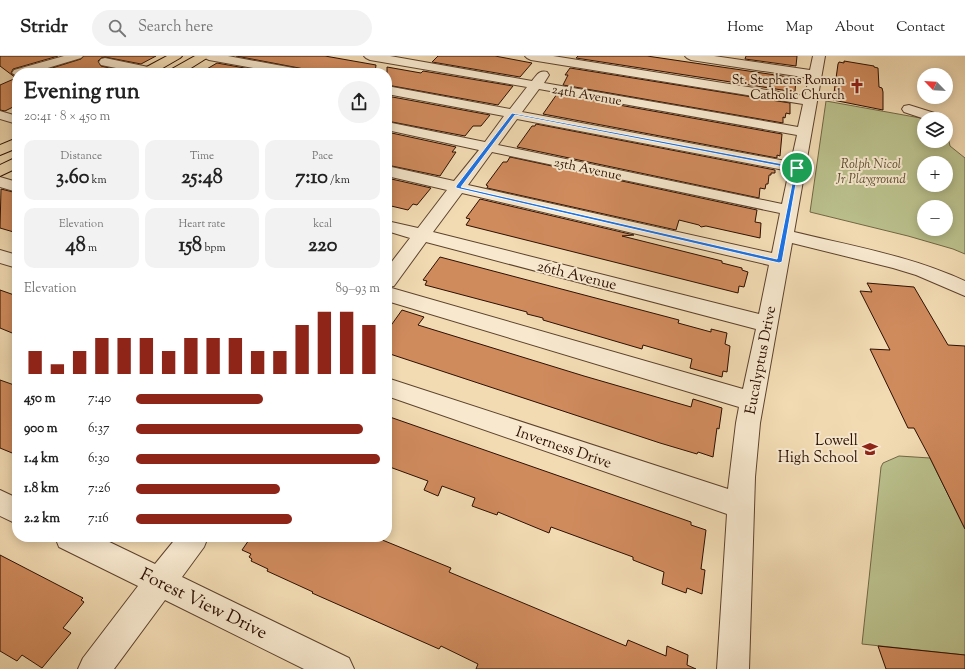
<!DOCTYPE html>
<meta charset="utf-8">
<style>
:root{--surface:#fff;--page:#f2f2f2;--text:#222;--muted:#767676;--line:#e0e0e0;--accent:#8f2418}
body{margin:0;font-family:"Sorts Mill Goudy",serif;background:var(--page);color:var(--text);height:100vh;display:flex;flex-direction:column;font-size:15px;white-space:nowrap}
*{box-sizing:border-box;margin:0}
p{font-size:13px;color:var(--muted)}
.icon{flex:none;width:22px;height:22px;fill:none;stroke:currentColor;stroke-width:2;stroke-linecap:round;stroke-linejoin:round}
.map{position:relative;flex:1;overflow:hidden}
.sheet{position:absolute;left:12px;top:12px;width:380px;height:474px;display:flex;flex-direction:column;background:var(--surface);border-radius:16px;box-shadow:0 2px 10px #0003}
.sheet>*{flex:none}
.needle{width:26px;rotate:295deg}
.buttons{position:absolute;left:917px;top:12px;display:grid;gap:8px}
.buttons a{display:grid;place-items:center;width:36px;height:36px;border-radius:50%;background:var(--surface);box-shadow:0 2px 10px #0003;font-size:20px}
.pin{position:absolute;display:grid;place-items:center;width:34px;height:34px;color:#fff;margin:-17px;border:2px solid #fff;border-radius:50%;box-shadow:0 1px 4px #0007}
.round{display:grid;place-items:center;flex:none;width:42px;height:42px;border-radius:21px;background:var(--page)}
.head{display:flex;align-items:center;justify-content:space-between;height:68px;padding:0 12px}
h1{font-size:22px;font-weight:700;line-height:30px}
.figures{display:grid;grid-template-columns:repeat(3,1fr);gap:6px;height:68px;padding:4px 12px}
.figures div{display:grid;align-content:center;border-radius:10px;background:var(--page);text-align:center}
.figures b{font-size:20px;font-weight:700}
.figures small{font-size:11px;font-weight:400}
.figures p{font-size:11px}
.chart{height:112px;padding:8px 12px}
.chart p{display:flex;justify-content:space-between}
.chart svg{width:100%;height:72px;margin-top:4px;stroke:var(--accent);stroke-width:6}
ul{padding:0 12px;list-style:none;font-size:13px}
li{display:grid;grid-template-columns:64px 48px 1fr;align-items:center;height:30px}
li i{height:10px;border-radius:5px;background:var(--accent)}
header{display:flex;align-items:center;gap:24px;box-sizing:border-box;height:56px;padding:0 20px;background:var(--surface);border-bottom:1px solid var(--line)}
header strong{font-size:19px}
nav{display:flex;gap:22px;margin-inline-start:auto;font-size:14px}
.search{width:280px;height:36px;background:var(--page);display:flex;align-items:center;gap:10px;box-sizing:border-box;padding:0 14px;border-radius:22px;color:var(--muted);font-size:15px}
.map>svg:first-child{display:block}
.green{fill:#bac08c;stroke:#726846;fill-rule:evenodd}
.building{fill:#d08b5d;stroke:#2b0f00}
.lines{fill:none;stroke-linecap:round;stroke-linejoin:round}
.minor-casing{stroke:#5d422d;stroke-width:2}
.major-casing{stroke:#2b0f00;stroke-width:2}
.minor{fill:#f7e8ce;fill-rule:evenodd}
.major{fill:#f2dbb3;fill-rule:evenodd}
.route{fill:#1a73e8;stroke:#fff;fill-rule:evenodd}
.labels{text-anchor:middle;stroke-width:4;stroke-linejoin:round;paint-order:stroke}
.far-poi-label{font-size:13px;fill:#2b0f00;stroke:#f7e8ce;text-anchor:end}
.far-street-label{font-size:13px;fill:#2b0f00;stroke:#f7e8ce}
.far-park-label{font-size:13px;font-style:italic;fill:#5d4d31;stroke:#f7e8ce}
.street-label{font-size:15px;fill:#2b0f00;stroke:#f7e8ce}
.poi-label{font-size:15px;fill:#2b0f00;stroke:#f7e8ce;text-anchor:end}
.near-street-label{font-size:18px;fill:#2b0f00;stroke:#f7e8ce}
</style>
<header>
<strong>Stridr</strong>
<div class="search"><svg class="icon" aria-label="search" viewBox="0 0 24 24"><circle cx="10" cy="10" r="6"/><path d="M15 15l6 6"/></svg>Search here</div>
<nav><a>Home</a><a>Map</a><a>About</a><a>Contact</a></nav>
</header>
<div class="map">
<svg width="965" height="613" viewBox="0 0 965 613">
<rect width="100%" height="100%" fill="#f2dbb3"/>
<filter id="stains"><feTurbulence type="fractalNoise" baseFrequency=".005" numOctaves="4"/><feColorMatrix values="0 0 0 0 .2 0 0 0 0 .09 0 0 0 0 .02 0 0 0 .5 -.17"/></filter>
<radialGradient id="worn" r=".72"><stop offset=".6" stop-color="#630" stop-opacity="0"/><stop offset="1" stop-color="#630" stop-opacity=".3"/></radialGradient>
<g class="green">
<path d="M826 45 926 63H924V85H946V72L950 90 965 102V198L953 193 908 180 810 156ZM924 107H946V129H924ZM924 151H946V173H924Z"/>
<polygon points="899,400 930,402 965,473 965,599 862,588 881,411 883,407"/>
</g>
<g class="building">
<polygon points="0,0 58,0 13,13 11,17 17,21 17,49 5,55 0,54 0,29 16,22 0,10"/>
<polygon points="84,0 156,0 141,8 105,1 101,2 98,5 101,10 126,16 124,17 36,17 81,3"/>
<polygon points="236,0 325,0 376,9 375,17 306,17 304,13 299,12"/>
<polygon points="438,0 495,0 532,7 520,21 432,6"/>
<polygon points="578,0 647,0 796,22 795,36 576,2"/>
<polygon points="746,0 797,0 796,10 745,3"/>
<polygon points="844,5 874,10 874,11 878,12 879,31 882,32 883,36 883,54 833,44 838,8 839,6 844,7"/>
<polygon points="217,7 272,17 200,17"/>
<polygon points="387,11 421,17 423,15 513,30 498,49 387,29"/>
<polygon points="570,12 790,47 790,58 786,57 785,62 783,61 783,67 563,29 568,19 565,19"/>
<polygon points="557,38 782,78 780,100 777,99 777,102 543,58"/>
<polygon points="387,40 490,59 481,70 473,70 465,80 387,65"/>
<polygon points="536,68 775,114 775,117 771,117 771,119 769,119 768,128 766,128 765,133 760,132 759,142 517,91 532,70 535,70"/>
<polygon points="387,76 456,91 452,96 456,96 440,120 387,109"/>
<polygon points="510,101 757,154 755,166 761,167 760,182 706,170 701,171 699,169 679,164 676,174 487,132 488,130 486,129 503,106 507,106"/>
<polygon points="387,122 431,132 417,149 413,148 408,154 387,149"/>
<polygon points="1,133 17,137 17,177 0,172"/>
<polygon points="480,143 634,179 622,180 722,205 722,207 742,212 742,214 748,216 744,231 739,230 738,237 466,169 470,163 466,162"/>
<polygon points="440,201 679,264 678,267 711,276 711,273 727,277 725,288 730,290 727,316 723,315 722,321 690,312 692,303 643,289 642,293 543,264 543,262 527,258 527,256 425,229 427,225 423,224"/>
<polygon points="867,227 914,231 948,289 965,290 965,473 930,402 914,372 908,372 870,293 890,294 860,235 872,236"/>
<polygon points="0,234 17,240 17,279 0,272"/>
<polygon points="402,254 424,261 418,269 584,320 691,351 693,343 722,352 719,373 717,372 713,401 698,396 697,398 660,387 387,297 387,275"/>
<polygon points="0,324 17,330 17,399 0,392"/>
<polygon points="387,360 691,466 691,469 706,474 701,513 705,514 702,538 687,532 686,537 662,528 664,516 633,504 633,501 551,471 549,477 498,456 497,459 472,450 475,442 442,430 438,440 424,434 428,425 387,410"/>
<polygon points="251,481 375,481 451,512 449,516 626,590 628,584 666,600 667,590 688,599 687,609 696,613 476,613 478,608 441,590 439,593 312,537 313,536 267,515 268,513 251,505 252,503 249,501 251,498 242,494"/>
<polygon points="0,499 83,542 81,544 84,546 63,572 71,577 42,612 22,599 17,605 0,595"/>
<polygon points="878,590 965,599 965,613 886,613"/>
</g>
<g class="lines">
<defs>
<g id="minor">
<polygon points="64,0 83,0 81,2 31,17 17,17 17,20 12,17 14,14"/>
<polygon points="203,0 228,0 299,13 303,14 305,17 280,17 209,4 205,2"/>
<path d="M364 0H390L532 25C537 19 539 14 547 16L549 19 544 27 798 71 803 48 531 4 527 2 525 0H553L805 40 809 22 691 4 687 2 685 0H714L810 14 813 0H825L794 176C852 190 911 200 965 225V240L916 219 893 212 792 187 760 367 755 421 749 613H717L727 458 387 340V322L728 433 736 367 739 351 387 245V212L410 182 387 175V165L418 172 447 134 387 120V110L454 125 479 94 387 74V66L485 86 504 60 387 38V30L510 53 527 31 370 4 366 2ZM539 33 797 79 791 106 522 56ZM517 63 789 115 782 148 498 89ZM492 96 780 157 772 197 468 129ZM462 137 769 209 759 258 433 176ZM426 186 756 273 743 333 388 231 394 230Z"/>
<polygon points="105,2 153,12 155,15 154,17 141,17 101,9 99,6 101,3"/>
<polygon points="909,49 944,60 946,63 925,63 904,56 902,53 904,50"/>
<polygon points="0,55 17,60 17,68 0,63"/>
<polygon points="0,121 17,126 17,136 0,131"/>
<polygon points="0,194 17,199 17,212 0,207"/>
<polygon points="0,434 17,442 17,468 0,460"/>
<polygon points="55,481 99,481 155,508 177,481 208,481 204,491 182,521 349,602 354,613 304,613 165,544 114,613 78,613 83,602 138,530 59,491"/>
</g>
<g id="major">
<polygon points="167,0 182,0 180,2 154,17 139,17 141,14"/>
<polygon points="195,0 210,0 183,17 168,17 170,14"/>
<polygon points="17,82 17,92 0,99 0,89"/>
<polygon points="17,101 17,112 0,120 0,109"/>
</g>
</defs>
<use href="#minor" class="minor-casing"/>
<use href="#major" class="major-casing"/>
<use href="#minor" class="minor"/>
<use href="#major" class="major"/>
</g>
<path class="route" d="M512 57 799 111 782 206 779 207 456 132V130ZM515 59 795 113 777 203 461 131Z"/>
<defs>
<symbol id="church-bare" viewBox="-9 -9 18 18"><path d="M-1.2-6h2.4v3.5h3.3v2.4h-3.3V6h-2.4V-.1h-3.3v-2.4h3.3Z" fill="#8f2418" stroke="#f7e8ce" stroke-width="2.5" paint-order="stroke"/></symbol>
<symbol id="school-bare" viewBox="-9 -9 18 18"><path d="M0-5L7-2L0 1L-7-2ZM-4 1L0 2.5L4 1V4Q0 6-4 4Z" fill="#8f2418" stroke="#f7e8ce" stroke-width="2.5" paint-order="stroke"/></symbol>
</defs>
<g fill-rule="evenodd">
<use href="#church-bare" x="846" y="19" width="22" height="22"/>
<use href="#school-bare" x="859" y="382" width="22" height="22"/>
</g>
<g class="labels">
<g class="far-poi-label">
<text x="845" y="28">St. Stephens Roman<tspan x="845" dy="15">Catholic Church</tspan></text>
</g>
<g class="far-street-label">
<text transform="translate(587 38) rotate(10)" y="5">24th Avenue</text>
<text transform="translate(588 112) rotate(12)" y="5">25th Avenue</text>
</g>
<g class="far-park-label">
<text x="871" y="112">Rolph Nicol<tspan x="871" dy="15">Jr Playground</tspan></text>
</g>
<g class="street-label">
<text transform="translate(577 219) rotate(14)" y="5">26th Avenue</text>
<text transform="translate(760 304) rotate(-79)" y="5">Eucalyptus Drive</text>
<text transform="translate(564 391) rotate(19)" y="5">Inverness Drive</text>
</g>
<g class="poi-label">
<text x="858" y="389">Lowell<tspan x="858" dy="17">High School</tspan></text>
</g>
<g class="near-street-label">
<text transform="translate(204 547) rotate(26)" y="6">Forest View Drive</text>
</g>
</g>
<rect width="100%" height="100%" filter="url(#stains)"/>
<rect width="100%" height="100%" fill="url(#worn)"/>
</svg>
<div class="buttons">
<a><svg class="needle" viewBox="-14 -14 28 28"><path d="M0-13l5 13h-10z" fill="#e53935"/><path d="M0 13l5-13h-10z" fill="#767676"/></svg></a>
<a><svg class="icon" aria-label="layers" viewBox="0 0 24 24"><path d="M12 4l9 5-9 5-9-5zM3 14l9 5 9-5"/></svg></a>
<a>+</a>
<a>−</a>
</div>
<div class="pin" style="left:797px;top:112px;background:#1e9e55"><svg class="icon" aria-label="arrive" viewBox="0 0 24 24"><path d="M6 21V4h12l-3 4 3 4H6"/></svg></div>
<section class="sheet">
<div class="head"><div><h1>Evening run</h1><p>20:41 · 8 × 450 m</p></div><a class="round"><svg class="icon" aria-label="share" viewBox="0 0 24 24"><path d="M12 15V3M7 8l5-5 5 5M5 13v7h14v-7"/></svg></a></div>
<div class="figures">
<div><p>Distance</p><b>3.60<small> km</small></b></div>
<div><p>Time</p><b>25:48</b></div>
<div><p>Pace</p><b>7:10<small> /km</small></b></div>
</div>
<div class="figures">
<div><p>Elevation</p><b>48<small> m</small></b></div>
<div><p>Heart rate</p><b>158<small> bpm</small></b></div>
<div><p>kcal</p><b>220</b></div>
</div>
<div class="chart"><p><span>Elevation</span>89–93 m</p>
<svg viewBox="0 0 160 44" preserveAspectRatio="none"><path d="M5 44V30M15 44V38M25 44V30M35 44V22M45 44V22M55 44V22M65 44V30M75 44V22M85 44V22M95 44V22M105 44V30M115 44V30M125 44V14M135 44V6M145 44V6M155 44V14"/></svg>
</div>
<ul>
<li><b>450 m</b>7:40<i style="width:52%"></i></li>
<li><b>900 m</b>6:37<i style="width:93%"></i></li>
<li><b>1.4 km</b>6:30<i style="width:100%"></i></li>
<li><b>1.8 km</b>7:26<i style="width:59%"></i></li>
<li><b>2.2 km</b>7:16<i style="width:64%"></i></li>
</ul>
</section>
</div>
